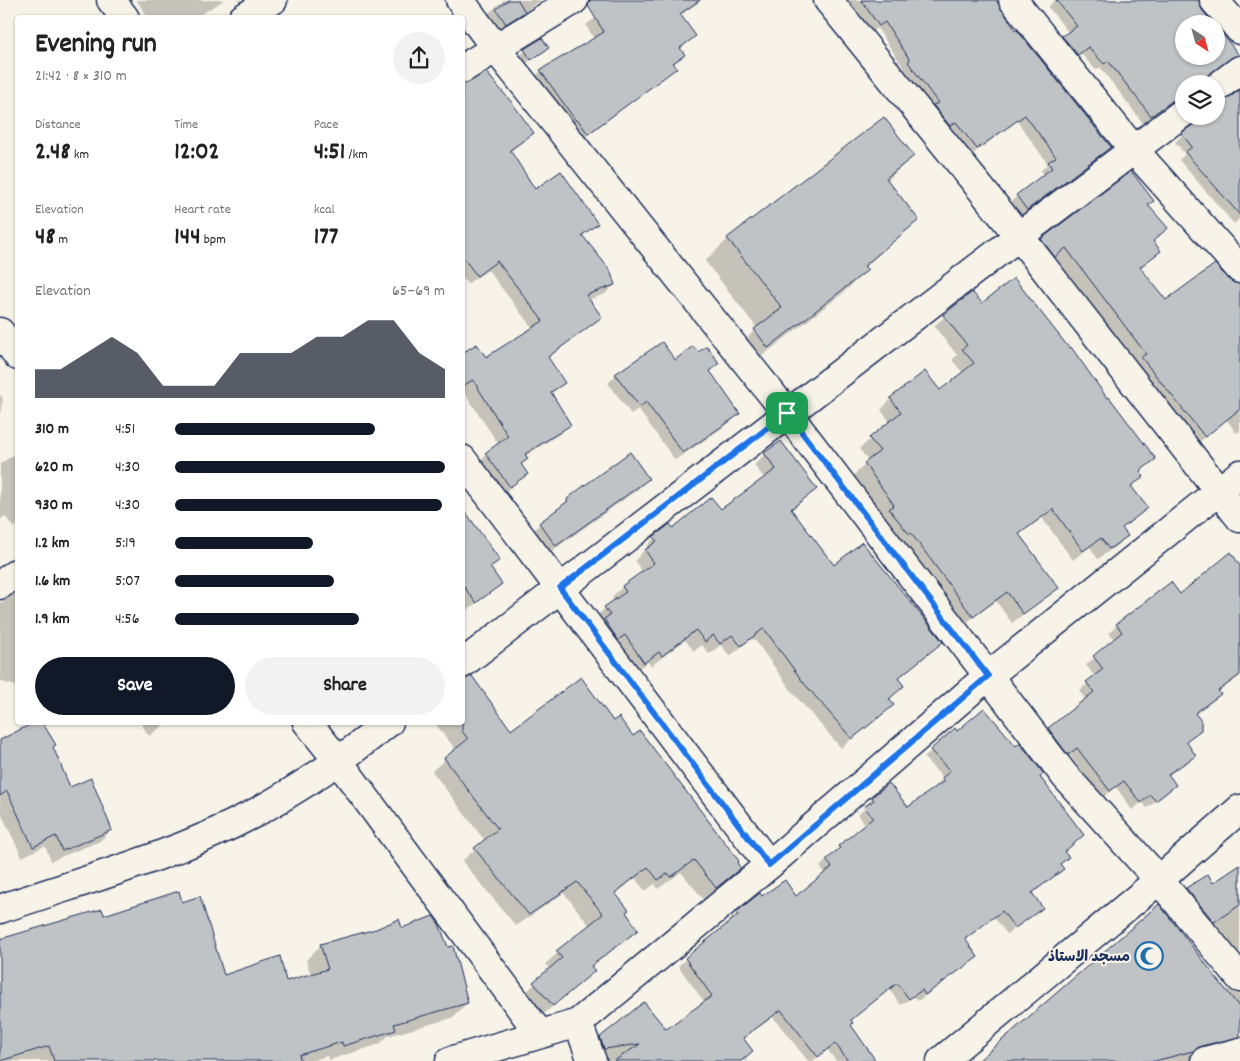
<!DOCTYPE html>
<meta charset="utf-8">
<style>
:root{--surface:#fff;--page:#f2f2f2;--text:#222;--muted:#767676;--accent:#111827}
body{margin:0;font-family:Dekko,"Playpen Sans Arabic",sans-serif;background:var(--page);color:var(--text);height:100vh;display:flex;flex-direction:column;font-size:19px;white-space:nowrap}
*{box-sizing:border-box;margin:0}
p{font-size:16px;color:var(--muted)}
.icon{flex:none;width:28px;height:28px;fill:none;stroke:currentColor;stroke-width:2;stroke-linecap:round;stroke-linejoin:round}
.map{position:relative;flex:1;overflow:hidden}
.sheet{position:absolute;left:15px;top:15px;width:450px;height:710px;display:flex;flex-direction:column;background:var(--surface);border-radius:5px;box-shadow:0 1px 4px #0004}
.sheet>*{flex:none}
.needle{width:32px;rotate:144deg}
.controls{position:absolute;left:1175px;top:15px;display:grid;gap:10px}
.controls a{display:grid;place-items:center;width:50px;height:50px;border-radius:50%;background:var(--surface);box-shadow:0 1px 4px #0004;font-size:25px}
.pin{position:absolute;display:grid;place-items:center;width:42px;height:42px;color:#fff;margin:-21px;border-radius:10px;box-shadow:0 2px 8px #0006}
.round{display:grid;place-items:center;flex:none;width:52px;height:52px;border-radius:26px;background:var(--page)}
.headline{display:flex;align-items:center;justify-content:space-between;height:85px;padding:0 20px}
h1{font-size:28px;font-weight:700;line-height:38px}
.stats{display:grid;grid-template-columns:repeat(3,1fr);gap:8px;height:85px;padding:5px 20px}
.stats div{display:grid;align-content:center}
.stats b{font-size:25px;font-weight:700}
.stats small{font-size:14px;font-weight:400}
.stats p{font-size:14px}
.chart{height:140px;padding:10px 20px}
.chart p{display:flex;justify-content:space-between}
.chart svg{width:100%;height:90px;margin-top:5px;fill:var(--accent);opacity:.7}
.primary-button{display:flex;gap:10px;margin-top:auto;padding:10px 20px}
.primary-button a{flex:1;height:58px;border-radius:30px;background:var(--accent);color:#fff;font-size:20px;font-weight:700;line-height:58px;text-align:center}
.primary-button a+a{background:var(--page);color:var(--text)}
ul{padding:0 20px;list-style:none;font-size:16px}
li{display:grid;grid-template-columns:80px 60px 1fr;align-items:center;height:38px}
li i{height:12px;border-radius:6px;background:var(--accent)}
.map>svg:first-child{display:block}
.shadow{fill:#0003}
.building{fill:#c0c3c5;stroke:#1b2f5e}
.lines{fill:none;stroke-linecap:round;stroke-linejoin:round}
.minor-casing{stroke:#1b2f5e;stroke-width:31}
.minor{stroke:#f7f3e8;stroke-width:28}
.route-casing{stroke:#fff;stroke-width:10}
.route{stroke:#1a73e8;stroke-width:6}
.labels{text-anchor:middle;stroke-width:4;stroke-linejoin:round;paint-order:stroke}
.poi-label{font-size:15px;font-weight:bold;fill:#1b2f5e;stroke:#f7f3e8;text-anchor:end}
</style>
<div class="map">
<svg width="1240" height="1061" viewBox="0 0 1240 1061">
<rect width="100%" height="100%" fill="#f7f3e8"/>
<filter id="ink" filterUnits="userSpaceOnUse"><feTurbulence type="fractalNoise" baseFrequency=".02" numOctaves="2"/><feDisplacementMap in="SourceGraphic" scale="10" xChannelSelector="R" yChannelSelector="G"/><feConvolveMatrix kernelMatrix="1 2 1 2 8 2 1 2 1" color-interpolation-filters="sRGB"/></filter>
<g filter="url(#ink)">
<g class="shadow">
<polygon points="136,0 224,0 195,18 142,18 146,14"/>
<polygon points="238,0 247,0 240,3"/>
<polygon points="504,0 541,0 495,34 477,23"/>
<polygon points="619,0 702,0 679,16 694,36 680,49 683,55 673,65 675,68 579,142 532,79 541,71 594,39 586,25"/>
<polygon points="835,0 991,0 1110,147 1019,217 1009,203 1044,175 1041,170 1048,164 1017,121 970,156 901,70 904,68 877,28 871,32 856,9 848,16"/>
<polygon points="1055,0 1188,0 1184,24 1184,56 1216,56 1216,30 1239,55 1232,62 1222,65 1201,80 1184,84 1184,106 1173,104 1143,123 1100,67 1096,70 1080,53 1070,62 1056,45 1069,33 1048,7"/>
<polygon points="542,40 547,48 524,65 518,56"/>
<polygon points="462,85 533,133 510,152 535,191 597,223 582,236 614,285 605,294 588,300 601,317 548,358 563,383 551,394 570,424 561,433 525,456 527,459 521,465 527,474 501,495 476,463 499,445 462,389 462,359 486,359 533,329 488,270 467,284 462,277"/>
<polygon points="1240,91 1240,218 1234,224 1179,160 1185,154 1175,142 1191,126 1192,116 1216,116 1217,105"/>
<polygon points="912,156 887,181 917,220 864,268 866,270 843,293 744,370 732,353 757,328 705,261 728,239"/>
<polygon points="1152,201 1147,206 1152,242 1159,251 1140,268 1165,302 1240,296 1240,431 1236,433 1227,420 1193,447 1136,364 1055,257 1044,266 1031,250 1042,240"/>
<polygon points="972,293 982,305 1107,400 1154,459 1140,472 1143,476 1131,488 1146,508 1121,529 1126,536 1116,546 1098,559 1090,547 1073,560 1042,518 1019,535 1057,588 1012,623 996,601 962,626 880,520 884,516 854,475 869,461 859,449 890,422 881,410 891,399 939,392 963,373 952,360 957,355 934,326"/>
<polygon points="709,371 739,414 731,422 675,460 638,409 631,414 608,383 616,375"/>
<polygon points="0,394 3,399 0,415"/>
<polygon points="18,452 18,525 14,528 5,516 0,520 0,464"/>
<polygon points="765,454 815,489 790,511 834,566 941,642 897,679 903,686 888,700 892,704 841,748 793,693 755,640 751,639 730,656 721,645 709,654 702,645 694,651 685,640 651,666 648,662 633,672 594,618 614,601 612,597 622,587 643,573 635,561 654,538 720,511 765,479 754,465"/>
<polygon points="648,479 637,490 545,556 529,534 582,488"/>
<polygon points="462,509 498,560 489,569 501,584 462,614"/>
<polygon points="1231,554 1240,566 1240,676 1218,692 1219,694 1211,702 1195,714 1200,729 1185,742 1194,756 1168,776 1175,785 1167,793 1147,808 1142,802 1132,810 1116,787 1102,798 1069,754 1060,761 1041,737 1086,700 1079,691 1095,677 1086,665 1115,640 1109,633 1117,625 1171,584 1180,596"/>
<polygon points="18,592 18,687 0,681 0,603"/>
<polygon points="140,722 168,722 149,736"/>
<polygon points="434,722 462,722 511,732 613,723 739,868 704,900 681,872 658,889 655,884 645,891 635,878 615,895 637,929 591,968 593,971 581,983 540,1017 522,996 550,970 545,964 590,926 564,893 516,926 462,861 485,841 432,771 456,750"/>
<polygon points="0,742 51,748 70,788 111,830 100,841 51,861 45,846 22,857 0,811"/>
<polygon points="931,751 1039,778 1082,835 1063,852 1055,876 1031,894 1041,907 1034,914 1007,934 994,917 964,940 969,963 918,1001 914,996 901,1005 889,989 850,1021 863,1061 836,1061 827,1049 813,1061 808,1061 773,1017 742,1039 747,1061 601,1061 593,1045 600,1038 666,1031 705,1003 678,966 731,922 730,920 737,913 762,898 796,898 826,874 820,867 839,847 866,825 858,815 864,809 876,824 866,805 873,797 908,809 937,788 936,786 943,778 924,758"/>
<polygon points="1240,867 1240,965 1217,925 1196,939 1169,906 1186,889 1207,876 1213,884"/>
<polygon points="181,903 223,976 285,983 311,975 306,960 321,945 402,930 467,1003 452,1018 388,1036 380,1044 329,1060 327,1056 311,1061 0,1061 0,938 2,940 103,916"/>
<polygon points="1240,986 1240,1052 1218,1054 1190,1061 980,1061 1228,989 1237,994 1236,989"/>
</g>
<g class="building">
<polygon points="508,0 518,0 525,12 506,24 496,9"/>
<polygon points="590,0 700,0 680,14 696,36 680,48 685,55 673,63 677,68 588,134 578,120 576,121 540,70 604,32 588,6"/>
<polygon points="861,0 996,0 1016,31 1017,30 1111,147 1027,210 1016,195 1052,168 1048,162 1056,157 1025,115 977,149 956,122 950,126 933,105 938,103 908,62 910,60 885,22 879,26"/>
<polygon points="1056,0 1199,0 1202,10 1214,24 1184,24 1184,56 1216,56 1216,26 1239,55 1231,58 1207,76 1201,84 1184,84 1184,97 1175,99 1151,116 1108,61 1104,64 1088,47 1078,55 1062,36 1077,26"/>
<polygon points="542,38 549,48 531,60 524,49"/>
<polygon points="486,72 513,104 534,133 510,150 535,189 561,171 598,224 582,235 610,270 615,285 586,295 602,317 548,357 565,383 551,392 571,425 525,454 528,459 521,464 528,474 510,487 485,453 508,436 473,380 462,386 462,353 477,344 486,357 543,321 497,261 477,276 462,256 462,85"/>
<polygon points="1240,90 1240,215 1185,152 1192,147 1181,133 1194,124 1199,116 1216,116 1216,103 1225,100"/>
<polygon points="884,117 914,156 886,178 919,220 864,266 868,270 768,348 754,329 782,308 727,238"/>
<polygon points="1131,171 1154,201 1148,205 1168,228 1153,241 1161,251 1140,267 1166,300 1215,264 1229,280 1240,284 1240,409 1205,437 1141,357 1146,354 1066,248 1055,257 1041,239"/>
<polygon points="1014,278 1069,348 1071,347 1107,398 1109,397 1156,459 1140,471 1144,477 1131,486 1148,508 1122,528 1128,536 1109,549 1101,538 1083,551 1053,509 1019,534 1059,588 1023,614 1007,592 973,617 911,533 909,534 889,509 894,505 864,463 880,451 869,438 901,412 890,398 925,371 940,390 974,363 962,349 967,345 943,315 972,292 982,303"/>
<polygon points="662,342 675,360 693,346 698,352 707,346 719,363 710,371 740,414 683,453 646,402 640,407 615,374"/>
<polygon points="781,441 817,489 791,509 834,565 862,542 943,642 898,678 904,686 889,699 894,705 852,739 803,682 765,630 763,629 741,646 732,635 720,644 713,635 705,642 696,630 662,656 659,652 644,663 625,635 618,640 604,619 610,615 604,607 626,592 622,586 654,563 645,550 657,541 653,537 670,524 673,528 711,497 721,509 776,469 764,453"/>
<polygon points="630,452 649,479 556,546 539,523 568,501 567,499 581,488"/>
<polygon points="462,507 500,560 490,567 502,584 476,603 462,584"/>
<polygon points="1231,552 1240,566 1240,675 1218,691 1221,694 1195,713 1201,721 1201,730 1186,741 1196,756 1168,774 1176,785 1156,801 1150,795 1141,803 1124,781 1110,791 1077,748 1068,755 1048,728 1094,692 1086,682 1103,669 1093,656 1122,632 1116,624 1171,582 1180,594"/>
<polygon points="472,676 511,730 581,677 613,721 619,717 633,736 640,731 739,861 737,863 741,868 716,888 694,860 671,877 668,873 658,880 648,867 615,893 629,910 626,912 638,930 591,966 595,971 553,1006 533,982 562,958 556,951 603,914 577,882 529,915 474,848 498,829 444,758 468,739 462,731 462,679"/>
<polygon points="984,708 1016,746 1020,743 1044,774 1040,777 1084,835 1064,852 1069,857 1060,864 1064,869 1032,893 1043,908 1015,928 1002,911 965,939 978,957 925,995 922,990 909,999 897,983 851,1020 853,1023 851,1025 876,1061 848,1061 835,1043 818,1057 781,1010 743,1038 753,1051 741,1061 614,1061 640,1044 604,1049 600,1037 644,1002 666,1029 712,996 685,958 738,915 736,912 760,893 762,896 785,880 796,896 832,867 826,860 840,848 838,846 873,818 864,807 874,800 872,797 889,783 908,807 944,781 942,778 950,771 930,750 955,728 957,731"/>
<polygon points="35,722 42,722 56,745 53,747 70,787 91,778 112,830 62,851 56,836 33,847 7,791 0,796 0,740"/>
<polygon points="1240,865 1240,905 1214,922 1186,888 1208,874 1213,883"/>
<polygon points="179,891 182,902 200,896 224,975 280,956 286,981 328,969 320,944 376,929 399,919 402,928 433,916 439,924 448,947 453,946 468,1003 394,1024 396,1030 343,1046 342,1042 299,1055 301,1061 54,1061 49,1046 0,1061 0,939 102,909 104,915"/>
<polygon points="1159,904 1240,1008 1240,1037 1201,1046 1193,1051 1155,1061 978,1061"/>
</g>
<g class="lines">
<defs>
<g id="minor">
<polyline points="111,0 125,18"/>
<polyline points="460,0 496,49 787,413 1065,776 1159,880 1240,978"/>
<polyline points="1013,0 1134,150 1240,269"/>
<polyline points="1214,0 1240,30"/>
<polyline points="243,18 273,0"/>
<polyline points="462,69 574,0"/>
<polyline points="1216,88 1240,70"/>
<polyline points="1184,112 1019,236 1240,518"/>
<polyline points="0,332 18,356"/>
<polyline points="462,459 769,865"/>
<polyline points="0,585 18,572"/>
<polyline points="462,664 1019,236 828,0"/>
<polyline points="307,722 339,762 539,1033"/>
<path d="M0 909C85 880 174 856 253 814 301 788 346 757 389 722"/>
<polyline points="578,1023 592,1061"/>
<polyline points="450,1061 578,1023 769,865 988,676 1240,474"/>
<polyline points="941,1061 1159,880 1240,809"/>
<polyline points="1205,1061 1240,1052"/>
</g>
</defs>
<use href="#minor" class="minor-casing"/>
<use href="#minor" class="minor"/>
</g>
</g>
<g class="lines" filter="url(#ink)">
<defs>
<polygon id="route" points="787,413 988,676 769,865 560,588"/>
</defs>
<use href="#route" class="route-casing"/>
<use href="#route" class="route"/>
</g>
<defs>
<symbol id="mosque-ring" viewBox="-11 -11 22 22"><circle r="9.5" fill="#f7f3e8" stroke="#1f6fb2" stroke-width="1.5"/><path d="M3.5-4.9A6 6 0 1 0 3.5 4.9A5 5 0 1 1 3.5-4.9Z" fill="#1f6fb2"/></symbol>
</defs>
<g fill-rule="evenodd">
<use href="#mosque-ring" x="1133" y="940" width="32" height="32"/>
</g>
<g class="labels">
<g class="poi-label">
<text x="1130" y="961">مسجد الاستاذ</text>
</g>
</g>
</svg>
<div class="controls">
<a><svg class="needle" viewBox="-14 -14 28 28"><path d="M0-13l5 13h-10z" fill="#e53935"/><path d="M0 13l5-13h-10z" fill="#767676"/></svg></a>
<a><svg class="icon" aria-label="layers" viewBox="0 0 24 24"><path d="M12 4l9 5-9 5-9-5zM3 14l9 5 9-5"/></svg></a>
</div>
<div class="pin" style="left:787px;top:413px;background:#1e9e55"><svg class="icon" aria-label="arrive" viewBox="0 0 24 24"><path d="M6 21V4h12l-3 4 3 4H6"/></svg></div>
<section class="sheet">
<div class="headline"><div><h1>Evening run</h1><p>21:42 · 8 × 310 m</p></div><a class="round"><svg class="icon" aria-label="share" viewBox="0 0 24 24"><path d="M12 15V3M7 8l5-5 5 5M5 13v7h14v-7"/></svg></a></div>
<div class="stats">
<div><p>Distance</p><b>2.48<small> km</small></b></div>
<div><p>Time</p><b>12:02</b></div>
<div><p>Pace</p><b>4:51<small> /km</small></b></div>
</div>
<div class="stats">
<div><p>Elevation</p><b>48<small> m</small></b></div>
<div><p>Heart rate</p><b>144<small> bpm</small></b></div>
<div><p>kcal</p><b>177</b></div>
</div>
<div class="chart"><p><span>Elevation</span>65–69 m</p>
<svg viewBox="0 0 160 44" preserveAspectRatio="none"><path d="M0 44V30L10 30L20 22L30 14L40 22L50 38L60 38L70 38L80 22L90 22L100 22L110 14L120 14L130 6L140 6L150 22L160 30V44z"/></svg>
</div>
<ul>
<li><b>310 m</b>4:51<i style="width:74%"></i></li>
<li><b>620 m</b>4:30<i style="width:100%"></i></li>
<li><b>930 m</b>4:30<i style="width:99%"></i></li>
<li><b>1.2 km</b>5:19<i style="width:51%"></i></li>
<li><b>1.6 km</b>5:07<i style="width:59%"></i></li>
<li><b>1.9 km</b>4:56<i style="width:68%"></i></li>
</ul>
<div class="primary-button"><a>Save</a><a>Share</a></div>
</section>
</div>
